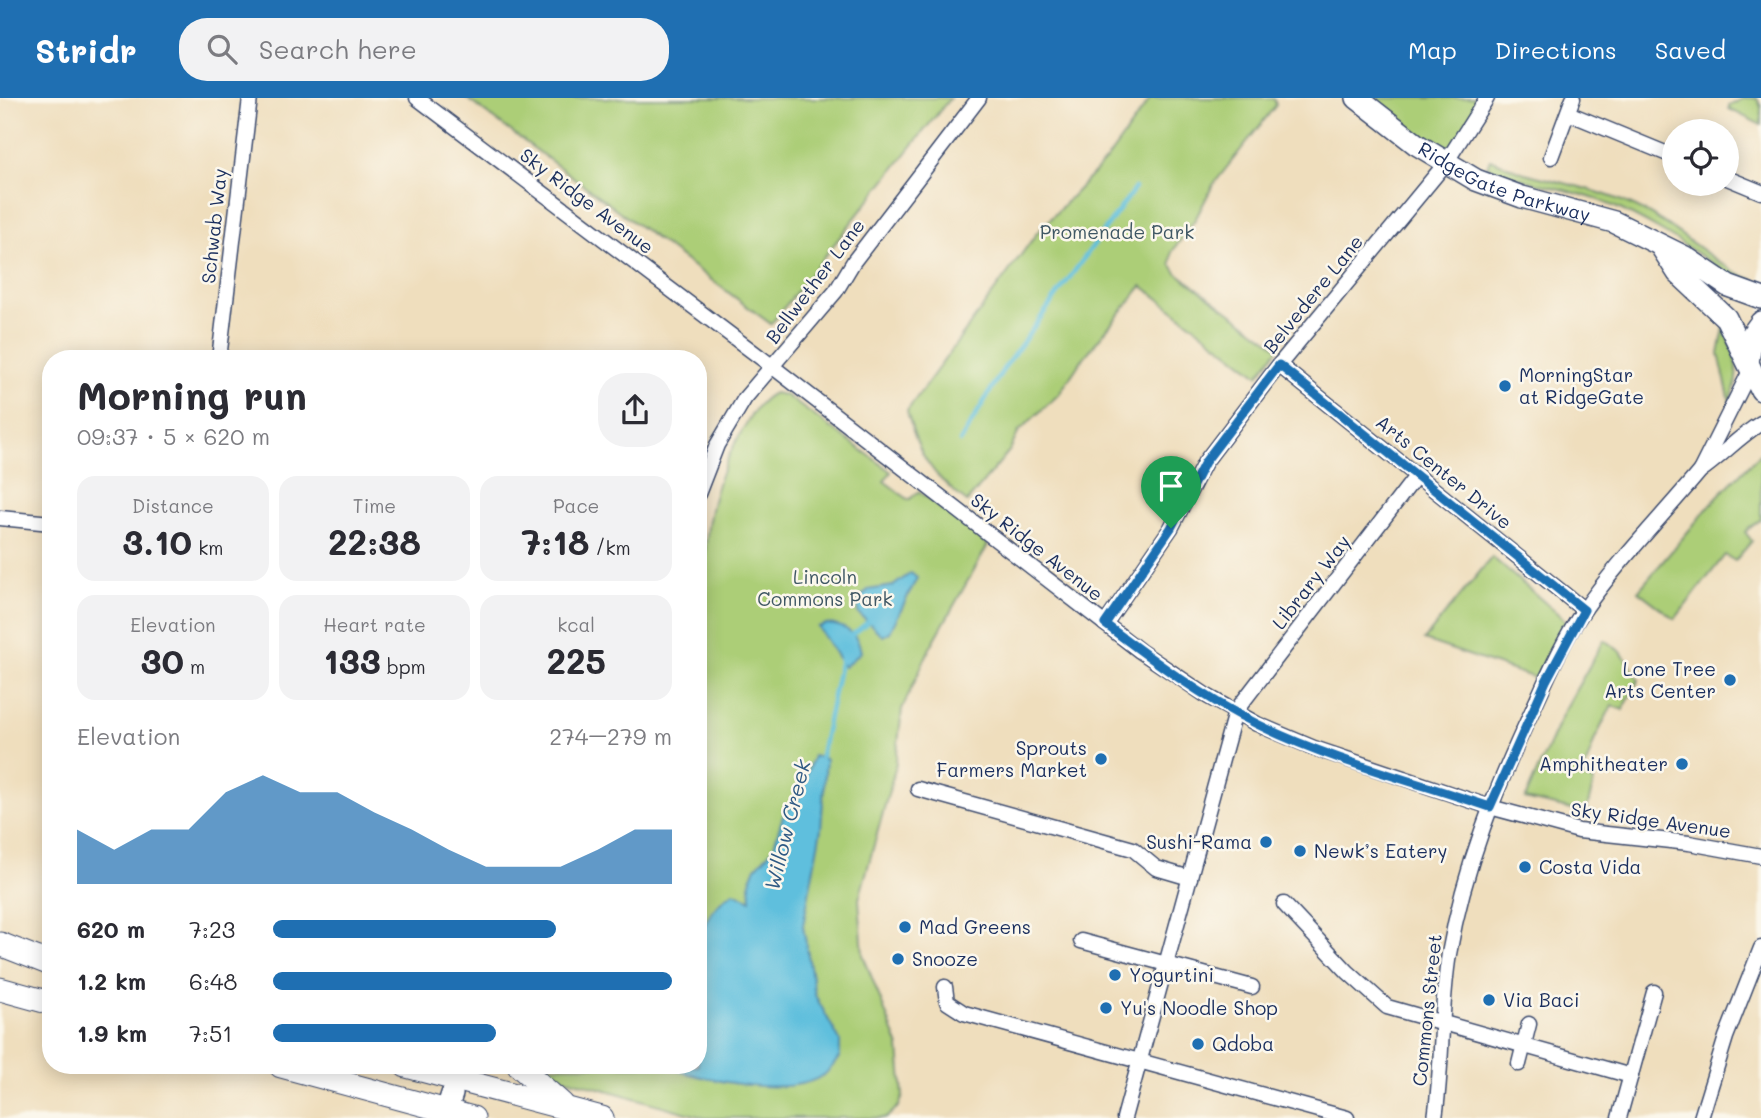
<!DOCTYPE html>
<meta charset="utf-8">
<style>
:root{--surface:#fff;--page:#f2f2f3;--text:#2b2b33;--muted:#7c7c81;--accent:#1f6fb2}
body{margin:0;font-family:Mali,sans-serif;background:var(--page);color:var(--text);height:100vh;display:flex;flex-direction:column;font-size:26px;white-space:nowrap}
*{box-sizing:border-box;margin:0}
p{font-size:23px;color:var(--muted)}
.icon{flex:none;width:38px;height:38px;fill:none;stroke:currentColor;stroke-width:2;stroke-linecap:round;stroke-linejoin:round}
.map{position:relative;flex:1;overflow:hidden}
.details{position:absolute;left:42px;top:252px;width:665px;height:724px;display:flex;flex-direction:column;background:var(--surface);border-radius:28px;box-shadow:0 4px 18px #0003}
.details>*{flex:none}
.controls{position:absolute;left:1662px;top:21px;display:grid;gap:14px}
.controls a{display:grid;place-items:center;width:77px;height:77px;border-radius:50%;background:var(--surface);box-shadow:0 4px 18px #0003;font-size:35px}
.pin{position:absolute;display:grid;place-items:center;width:60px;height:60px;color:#fff;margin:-72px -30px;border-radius:50% 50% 50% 0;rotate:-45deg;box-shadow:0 0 7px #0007}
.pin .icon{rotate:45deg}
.round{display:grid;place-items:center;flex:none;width:74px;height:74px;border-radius:28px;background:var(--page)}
.headline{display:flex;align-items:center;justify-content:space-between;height:119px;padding:0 35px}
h1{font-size:38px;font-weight:800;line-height:52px}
.figures{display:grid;grid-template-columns:repeat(3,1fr);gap:10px;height:119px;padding:7px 35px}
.figures div{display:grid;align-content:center;border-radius:18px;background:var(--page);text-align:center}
.figures b{font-size:35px;font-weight:800}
.figures small{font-size:19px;font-weight:400}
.figures p{font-size:19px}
.chart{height:196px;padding:14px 35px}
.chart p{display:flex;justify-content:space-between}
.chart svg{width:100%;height:126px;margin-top:7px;fill:var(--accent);opacity:.7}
ul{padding:0 35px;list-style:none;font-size:23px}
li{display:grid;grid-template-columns:112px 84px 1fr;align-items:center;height:52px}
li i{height:18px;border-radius:9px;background:var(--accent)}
header{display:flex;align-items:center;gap:42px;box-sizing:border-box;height:98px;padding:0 35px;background:var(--accent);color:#fff}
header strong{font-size:33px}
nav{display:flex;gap:38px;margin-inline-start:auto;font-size:24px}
.search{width:490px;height:63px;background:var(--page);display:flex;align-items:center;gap:18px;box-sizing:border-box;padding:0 24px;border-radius:28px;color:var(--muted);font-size:26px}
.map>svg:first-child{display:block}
.green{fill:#acce77;stroke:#647e6a;stroke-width:2}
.water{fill:#5fbfdd;stroke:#3d779e;stroke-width:2}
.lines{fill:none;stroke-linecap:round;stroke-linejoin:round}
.stream{stroke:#5fbfdd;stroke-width:4.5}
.street-casing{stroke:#3b496c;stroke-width:17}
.secondary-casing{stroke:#3b496c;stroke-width:24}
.primary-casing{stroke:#3b496c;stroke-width:25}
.street{stroke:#fff;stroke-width:14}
.secondary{stroke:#fff;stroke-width:21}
.primary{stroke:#fff;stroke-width:23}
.route-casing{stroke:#fff;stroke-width:14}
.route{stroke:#1f6fb2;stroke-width:9}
.poi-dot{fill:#1f6fb2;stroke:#fbf7ec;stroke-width:2.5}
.labels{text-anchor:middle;stroke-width:5;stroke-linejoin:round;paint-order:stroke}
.street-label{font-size:19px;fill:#1b2f5e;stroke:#fbf7ec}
.park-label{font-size:19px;fill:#3f5764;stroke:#fbf7ec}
.poi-label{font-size:19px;fill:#1b2f5e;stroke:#fbf7ec;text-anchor:start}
.water-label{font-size:21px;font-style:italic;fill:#2f5a84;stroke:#fbf7ec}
</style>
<header>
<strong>Stridr</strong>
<div class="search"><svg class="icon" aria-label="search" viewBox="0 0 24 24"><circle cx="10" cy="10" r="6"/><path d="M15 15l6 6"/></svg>Search here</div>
<nav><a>Map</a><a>Directions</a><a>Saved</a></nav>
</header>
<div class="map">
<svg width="1761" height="1020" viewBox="0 0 1761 1020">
<rect width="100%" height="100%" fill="#fbf7ec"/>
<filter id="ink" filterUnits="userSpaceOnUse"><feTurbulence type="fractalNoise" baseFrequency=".0143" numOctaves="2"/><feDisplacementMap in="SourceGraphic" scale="14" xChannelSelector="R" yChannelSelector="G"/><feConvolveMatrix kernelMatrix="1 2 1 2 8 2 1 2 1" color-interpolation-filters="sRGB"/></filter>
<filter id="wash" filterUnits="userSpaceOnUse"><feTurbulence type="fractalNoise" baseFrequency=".00686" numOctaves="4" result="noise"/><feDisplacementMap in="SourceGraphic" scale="28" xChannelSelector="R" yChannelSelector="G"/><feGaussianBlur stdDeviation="1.57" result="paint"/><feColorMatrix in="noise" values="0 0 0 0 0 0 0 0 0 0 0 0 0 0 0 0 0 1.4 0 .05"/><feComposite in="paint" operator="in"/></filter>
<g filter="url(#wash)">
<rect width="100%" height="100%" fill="#efdebd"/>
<g class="green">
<polygon points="466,0 950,0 771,226"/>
<path d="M1151 0H1274L1276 7 1213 87 1196 120 1172 154 1171 166 1178 176 1279 250 1258 277 1142 188 1081 263 1059 296 1019 333 1010 352 967 404C931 377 918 356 907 313L1037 135 1107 61Z"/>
<polygon points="1357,0 1487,0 1445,66"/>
<polygon points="1744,0 1757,0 1761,9 1761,27 1729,11 1729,8"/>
<path d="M1490 61C1502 65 1513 71 1525 75 1566 86 1606 93 1644 113 1679 131 1720 171 1754 182L1750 187 1742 185C1696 155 1652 123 1601 103 1564 89 1524 85 1487 69Z"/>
<path d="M1724 230C1736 258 1742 275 1730 304L1719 256Z"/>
<path d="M774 295 785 297 881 366 891 374 884 383 909 402 919 393 988 447 930 550 902 611 895 671 859 801 863 857 899 949 903 998 899 1008 886 1020H705L557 978 532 968H698V533C705 501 703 469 707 437 711 397 725 360 746 326 753 314 761 301 774 295Z"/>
<polygon points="1761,355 1761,421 1745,434 1752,443 1735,463 1725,457 1675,521 1638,493 1717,399"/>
<polygon points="1492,459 1564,521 1566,528 1535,580 1424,542"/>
<polygon points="1604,542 1621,554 1639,582 1623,612 1612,607 1595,641 1582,679 1594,683 1586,715 1525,701 1563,615"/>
</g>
<g class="water">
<polygon points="911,475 917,480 890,534 883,538 858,515 858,502 868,492 893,488"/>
<path d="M826 526C845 527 858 535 861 554L844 569 818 529Z"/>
<path d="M813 658 826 661 821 731 803 828 815 897 840 943V958C836 964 831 971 826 975 793 1002 701 982 665 968H698V845C704 824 714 805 734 794L751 802 750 784 756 769 773 751 783 718 799 700Z"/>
</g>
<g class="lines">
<g class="stream">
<polyline points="960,344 1004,270 1135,90"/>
<polyline points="851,538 869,523"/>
<polyline points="820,662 841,560"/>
</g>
</g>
</g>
<g filter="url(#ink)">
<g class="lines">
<defs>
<g id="street">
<polyline points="417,0 773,269 1140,553 1207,598 1257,626 1314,650 1490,709 1579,733 1689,745 1761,758"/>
<polyline points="1568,15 1675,59"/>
<polyline points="1551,59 1573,0"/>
<polyline points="1727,80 1761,94"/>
<polyline points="219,261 250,0"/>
<polyline points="1279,267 1584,512"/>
<polyline points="1700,373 1750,273"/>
<polyline points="698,396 717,347 745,300 836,193 854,163 979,0"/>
<polyline points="0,420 51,425"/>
<polyline points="1105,526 1171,430 1205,364 1279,267 1445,66 1487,0"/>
<polyline points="918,691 1133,751 1156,770 1190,780"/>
<polyline points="1284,806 1348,874 1387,909 1631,978"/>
<polyline points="1081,843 1252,889"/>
<polyline points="945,889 947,904 964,915 1347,1020"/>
<polyline points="1519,966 1529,926"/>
<polyline points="1124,1020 1235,614 1417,377"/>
<path d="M1435 1020C1443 966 1440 911 1449 856 1464 769 1496 690 1533 611 1548 578 1563 542 1584 512 1618 463 1662 419 1700 373 1722 358 1738 339 1761 325"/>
<polyline points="1619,1020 1654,894"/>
<polyline points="1701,1020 1726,939 1761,850"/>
</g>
<g id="secondary">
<path id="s1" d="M1357 0 1416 46 1476 82 1522 99 1614 124 1685 159 1728 188 1761 200"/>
<polyline points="1662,150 1678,175 1726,220 1761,292"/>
<polyline points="1748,264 1753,235 1761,224"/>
<polyline points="444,1020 452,996"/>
</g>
<g id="primary">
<polyline points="0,846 51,866"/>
<polyline points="0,891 51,905"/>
<polyline points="281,968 473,1020"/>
<polyline points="406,968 602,1020"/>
<polyline points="519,968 562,1006"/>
</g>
</defs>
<use href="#street" class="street-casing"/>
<use href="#secondary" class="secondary-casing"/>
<use href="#primary" class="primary-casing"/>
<use href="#street" class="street"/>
<use href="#secondary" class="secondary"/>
<use href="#primary" class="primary"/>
</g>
</g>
<g class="lines" filter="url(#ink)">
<defs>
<path id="route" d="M1279 267 1584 512 1546 583 1490 709C1413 683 1330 662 1257 626 1202 599 1154 563 1105 526L1171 430 1205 364Z"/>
</defs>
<use href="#route" class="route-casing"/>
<use href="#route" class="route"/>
</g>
<g class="poi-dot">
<circle cx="1505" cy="288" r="7"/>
<circle cx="1730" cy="582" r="7"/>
<circle cx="1101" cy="661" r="7"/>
<circle cx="1682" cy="666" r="7"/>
<circle cx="1266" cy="744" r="7"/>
<circle cx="1300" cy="753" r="7"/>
<circle cx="1525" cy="769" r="7"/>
<circle cx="905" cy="829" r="7"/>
<circle cx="898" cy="861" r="7"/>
<circle cx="1115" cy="877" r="7"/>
<circle cx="1489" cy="902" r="7"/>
<circle cx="1106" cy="910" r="7"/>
<circle cx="1198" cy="946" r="7"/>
</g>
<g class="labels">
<g class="street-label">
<text dy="7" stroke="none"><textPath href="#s1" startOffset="172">RidgeGate Parkway</textPath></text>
<text transform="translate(587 103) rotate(37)" y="7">Sky Ridge Avenue</text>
<text transform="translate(214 128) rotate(-84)" y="7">Schwab Way</text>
<text transform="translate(815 183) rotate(-53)" y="7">Bellwether Lane</text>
<text transform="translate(1313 196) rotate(-51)" y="7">Belvedere Lane</text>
<text transform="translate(1444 374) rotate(39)" y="7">Arts Center Drive</text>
<text transform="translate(1037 449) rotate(38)" y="7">Sky Ridge Avenue</text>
<text transform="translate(1311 484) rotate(-52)" y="7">Library Way</text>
<text transform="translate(1651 722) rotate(8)" y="7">Sky Ridge Avenue</text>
<text transform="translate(1427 912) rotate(-84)" y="7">Commons Street</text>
</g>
<g class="park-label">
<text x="1117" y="141">Promenade Park</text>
<text x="825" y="486">Lincoln<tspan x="825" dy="22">Commons Park</tspan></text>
</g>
<g class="poi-label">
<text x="1519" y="284">MorningStar<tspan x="1519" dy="22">at RidgeGate</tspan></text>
<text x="1716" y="578" text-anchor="end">Lone Tree<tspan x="1716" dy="22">Arts Center</tspan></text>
<text x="1087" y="657" text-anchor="end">Sprouts<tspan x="1087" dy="22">Farmers Market</tspan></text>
<text x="1668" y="673" text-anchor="end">Amphitheater</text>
<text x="1252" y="751" text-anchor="end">Sushi-Rama</text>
<text x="1314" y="760">Newk’s Eatery</text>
<text x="1539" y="776">Costa Vida</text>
<text x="919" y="836">Mad Greens</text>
<text x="912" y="868">Snooze</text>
<text x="1129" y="884">Yogurtini</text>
<text x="1503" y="909">Via Baci</text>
<text x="1120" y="917">Yu's Noodle Shop</text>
<text x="1212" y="953">Qdoba</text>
</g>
<g class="water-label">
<text transform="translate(788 727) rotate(-76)" y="7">Willow Creek</text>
</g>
</g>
</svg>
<div class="controls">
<a><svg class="icon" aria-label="locate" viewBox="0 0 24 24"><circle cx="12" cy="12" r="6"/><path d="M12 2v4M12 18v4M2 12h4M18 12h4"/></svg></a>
</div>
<div class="pin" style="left:1171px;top:430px;background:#1e9e55"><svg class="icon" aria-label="arrive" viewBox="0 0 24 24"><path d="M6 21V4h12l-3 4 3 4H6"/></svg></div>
<section class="details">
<div class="headline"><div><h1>Morning run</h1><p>09:37 · 5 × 620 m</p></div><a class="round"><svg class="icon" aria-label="share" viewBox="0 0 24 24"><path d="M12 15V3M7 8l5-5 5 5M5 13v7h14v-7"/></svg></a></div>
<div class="figures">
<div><p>Distance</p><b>3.10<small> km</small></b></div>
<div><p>Time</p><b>22:38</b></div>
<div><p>Pace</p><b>7:18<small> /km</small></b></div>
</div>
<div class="figures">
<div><p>Elevation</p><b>30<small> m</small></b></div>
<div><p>Heart rate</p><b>133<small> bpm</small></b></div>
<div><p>kcal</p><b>225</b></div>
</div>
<div class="chart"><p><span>Elevation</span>274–279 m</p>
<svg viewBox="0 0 160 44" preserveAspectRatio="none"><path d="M0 44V25L10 32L20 25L30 25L40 12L50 6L60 12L70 12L80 19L90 25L100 32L110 38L120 38L130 38L140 32L150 25L160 25V44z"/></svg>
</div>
<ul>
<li><b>620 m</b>7:23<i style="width:71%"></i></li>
<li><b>1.2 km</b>6:48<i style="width:100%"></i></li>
<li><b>1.9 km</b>7:51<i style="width:56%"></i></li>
</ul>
</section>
</div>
